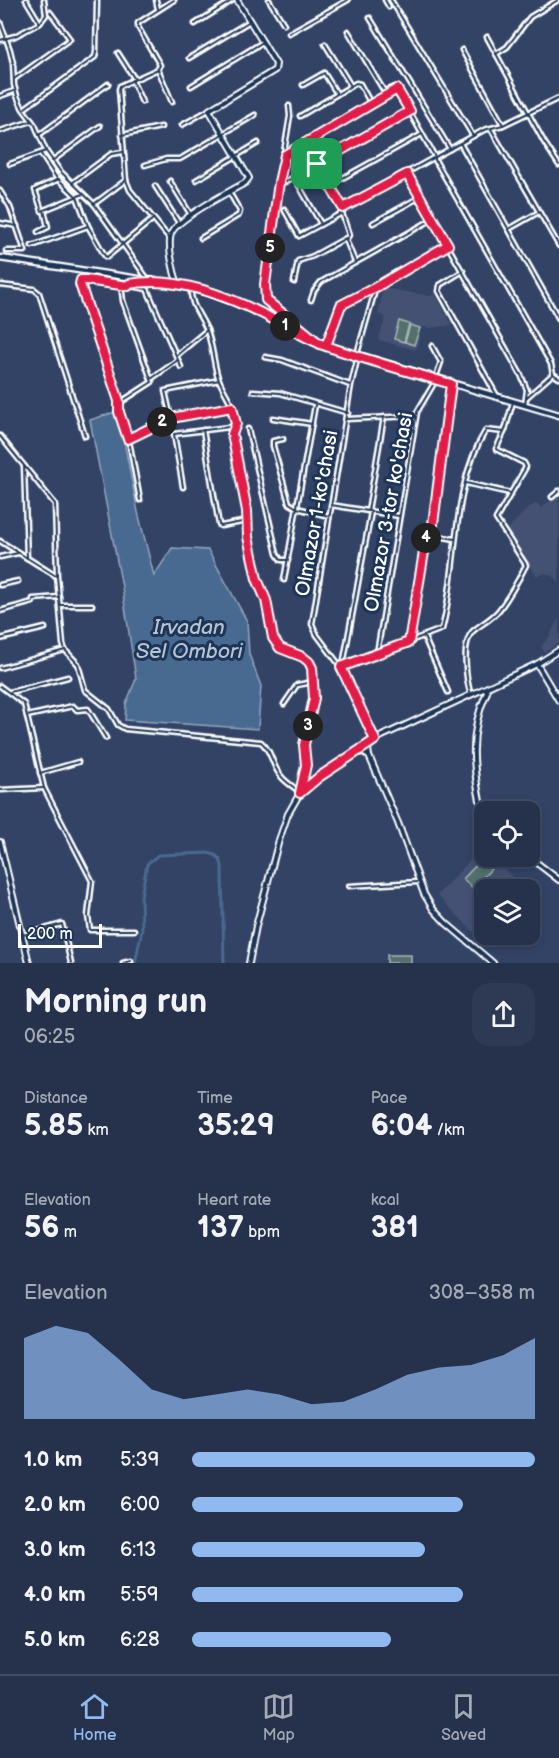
<!DOCTYPE html>
<meta charset="utf-8">
<style>
:root{--surface:#26324c;--page:#2e3a53;--text:#f1f3f6;--muted:#a4aab5;--line:#424d64;--accent:#90b9f0}
body{margin:0;font-family:"Balsamiq Sans",sans-serif;background:var(--page);color:var(--text);height:100vh;display:flex;flex-direction:column;font-size:22px;white-space:nowrap}
*{box-sizing:border-box;margin:0}
p{font-size:20px;color:var(--muted)}
.icon{flex:none;width:33px;height:33px;fill:none;stroke:currentColor;stroke-width:2;stroke-linecap:round;stroke-linejoin:round}
.map{position:relative;height:963px;overflow:hidden}
.details{display:flex;flex-direction:column;background:var(--surface);flex:1}
.details>*{flex:none}
.buttons{position:absolute;left:474px;top:801px;display:grid;gap:12px}
.buttons a{display:grid;place-items:center;width:66px;height:66px;border-radius:12px;background:var(--surface);box-shadow:0 3px 9px #0003,0 0 0 2px var(--line);font-size:30px}
.scale{position:absolute;left:18px;bottom:15px;width:84px;box-sizing:border-box;padding-left:6px;border:3px solid #fff;border-top:0;font-size:16px;line-height:21px;white-space:nowrap;color:#fff;-webkit-text-stroke:4px #1d3557;paint-order:stroke}
.pin{position:absolute;display:grid;place-items:center;width:51px;height:51px;color:#fff;margin:-26px;border-radius:12px;box-shadow:0 3px 9px #0006}
.km{position:absolute;width:30px;height:30px;margin:-15px;border-radius:50%;background:#222;color:#fff;font-size:16px;line-height:30px;text-align:center}
.round{display:grid;place-items:center;flex:none;width:63px;height:63px;border-radius:18px;background:var(--page)}
.head{display:flex;align-items:center;justify-content:space-between;height:102px;padding:0 24px}
h1{font-size:33px;font-weight:800;line-height:45px}
.stats{display:grid;grid-template-columns:repeat(3,1fr);gap:9px;height:102px;padding:6px 24px}
.stats div{display:grid;align-content:center}
.stats b{font-size:30px;font-weight:800}
.stats small{font-size:16px;font-weight:400}
.stats p{font-size:16px}
.chart{height:168px;padding:12px 24px}
.chart p{display:flex;justify-content:space-between}
.chart svg{width:100%;height:108px;margin-top:6px;fill:var(--accent);opacity:.7}
ul{padding:0 24px;list-style:none;font-size:20px}
li{display:grid;grid-template-columns:96px 72px 1fr;align-items:center;height:45px}
li i{height:15px;border-radius:8px;background:var(--accent)}
.dock{display:flex;justify-content:space-around;align-items:center;height:84px;border-top:2px solid var(--line);background:var(--surface);font-size:16px;color:var(--muted)}
.dock a{display:grid;justify-items:center;gap:3px}
.dock .on{color:var(--accent)}
.map>svg:first-child{display:block}
.built{fill:#445173}
.green{fill:#526f6d;stroke:#a8b7b6;stroke-width:1.5}
.water{fill:#4a6b90;stroke:#92a6bc;stroke-width:1.5}
.lines{fill:none;stroke-linecap:round;stroke-linejoin:round}
.canal{stroke:#4a6b90;stroke-width:3}
.street-casing{stroke:#fff;stroke-width:7}
.secondary-casing{stroke:#fff;stroke-width:8}
.primary-casing{stroke:#fff;stroke-width:9}
.street{stroke:#1d3557;stroke-width:2}
.secondary{stroke:#1d3557;stroke-width:4}
.primary{stroke:#1d3557;stroke-width:4.5}
.route-casing{stroke:#fff;stroke-width:12}
.route{stroke:#e11d48;stroke-width:8}
.labels{text-anchor:middle;stroke-width:6;stroke-linejoin:round;paint-order:stroke}
.street-label{font-size:20px;fill:#fff;stroke:#1d3557}
.water-label{font-size:21px;font-style:italic;fill:#b7c4d3;stroke:#1d3557}
</style>
<div class="map">
<svg width="559" height="963" viewBox="0 0 559 963">
<rect width="100%" height="100%" fill="#324366"/>
<filter id="ink" filterUnits="userSpaceOnUse"><feTurbulence type="fractalNoise" baseFrequency=".0167" numOctaves="2"/><feDisplacementMap in="SourceGraphic" scale="12" xChannelSelector="R" yChannelSelector="G"/><feConvolveMatrix kernelMatrix="1 2 1 2 8 2 1 2 1" color-interpolation-filters="sRGB"/></filter>
<g filter="url(#ink)">
<g class="built">
<polygon points="383,288 430,296 435,294 452,325 430,328 422,327 416,350 378,340 386,317 378,314"/>
<polygon points="559,494 559,582 551,575 544,573 537,576 507,533 508,529 528,508 537,503 541,508"/>
<polygon points="559,618 559,643 544,652 541,646 548,639"/>
<polygon points="481,849 484,853 484,856 489,857 517,880 512,887 515,889 484,890 484,934 489,935 484,942 437,895"/>
</g>
<g class="green">
<polygon points="399,321 409,324 404,342 394,339"/>
<polygon points="410,325 420,328 414,345 405,342"/>
<polygon points="481,860 491,869 473,888 463,879"/>
<rect x="387" y="955" width="24" height="8"/>
</g>
<polygon class="water" points="118,411 138,512 154,576 172,548 208,550 247,621 249,654 261,686 258,729 125,720 126,704 136,679 122,587 90,420"/>
<g class="lines">
<path class="canal" d="M135 963 142 930 141 896 147 864 158 855 208 853C217 855 220 857 222 866L224 963"/>
<defs>
<g id="street">
<polyline points="156,0 158,9"/>
<polyline points="269,0 284,24"/>
<polyline points="385,0 389,7"/>
<polyline points="391,0 473,136"/>
<polyline points="370,18 450,149"/>
<polyline points="0,22 10,50 13,63 14,85 17,96 23,109 35,125 46,151 60,171 94,204 147,278"/>
<polyline points="40,23 46,15 44,0"/>
<polyline points="195,24 233,0"/>
<polyline points="348,31 384,91 394,88 397,89"/>
<polyline points="289,33 348,0"/>
<polyline points="487,37 544,142 559,165"/>
<polyline points="0,40 15,36 40,23 26,0"/>
<polyline points="325,44 351,86"/>
<polyline points="462,50 503,125"/>
<polyline points="118,53 134,78"/>
<polyline points="496,54 507,47 530,17 558,0"/>
<polyline points="189,58 250,21"/>
<polyline points="158,69 120,86 119,89 126,180 130,190 170,239"/>
<polyline points="14,79 70,39 50,12"/>
<polyline points="132,80 142,102"/>
<polyline points="303,85 324,73 337,94"/>
<polyline points="191,86 263,42"/>
<polyline points="397,89 435,157 435,160 551,364 553,374 527,397"/>
<polyline points="0,96 14,91"/>
<polyline points="172,102 158,69 160,65 138,27 138,23 174,0"/>
<polyline points="289,106 290,116 279,182 265,295 270,305 316,340"/>
<polyline points="25,108 95,57 96,52 97,0"/>
<polyline points="300,116 356,83 360,84 371,104"/>
<polyline points="182,125 209,110"/>
<polyline points="491,129 559,246"/>
<polyline points="0,131 32,121"/>
<polyline points="39,135 108,84"/>
<polyline points="122,135 161,127"/>
<polyline points="460,143 559,319"/>
<polyline points="41,154 56,177 77,197 88,226 105,256 107,257 153,219"/>
<polyline points="286,154 397,89"/>
<polyline points="52,161 100,126"/>
<polyline points="10,164 46,151"/>
<polyline points="145,165 166,159 180,159 255,115"/>
<polyline points="317,165 343,208 342,213 349,235 346,240 355,262"/>
<polyline points="407,174 521,375 527,390 525,405"/>
<polyline points="294,177 321,224"/>
<polyline points="196,180 258,143"/>
<polyline points="170,181 191,215"/>
<polyline points="285,182 410,111"/>
<polyline points="72,183 111,154 123,152"/>
<polyline points="330,185 422,134"/>
<polyline points="155,186 179,223"/>
<polyline points="0,191 10,207 25,251 6,251"/>
<polyline points="94,204 126,180"/>
<polyline points="343,208 484,130 503,125 559,98"/>
<polyline points="284,209 299,236 342,213"/>
<polyline points="42,211 35,190 59,179"/>
<polyline points="0,223 17,226"/>
<polyline points="373,223 420,197"/>
<polyline points="509,229 539,212"/>
<polyline points="38,232 48,227 44,210 83,194"/>
<polyline points="201,238 239,215 240,211 229,192"/>
<polyline points="32,246 88,226"/>
<polyline points="463,271 440,285 439,291 497,396"/>
<polyline points="294,282 298,261 313,256 346,238"/>
<polyline points="0,285 34,289 39,293 85,436"/>
<path d="M121 285 123 301 152 382 121 402 119 401C113 386 79 289 81 280H86C106 283 127 285 147 289L181 367"/>
<polyline points="128,285 144,280"/>
<path d="M191 289C190 305 200 314 206 328 212 342 213 359 217 374 221 392 246 415 232 434"/>
<polyline points="311,300 314,291 321,282 433,219"/>
<polyline points="326,346 338,310 341,305 376,287 448,245"/>
<polyline points="357,354 376,287"/>
<polyline points="177,355 207,330"/>
<polyline points="358,356 351,385 312,624 317,635 341,667 374,740"/>
<polyline points="265,357 282,360 350,385"/>
<polyline points="553,374 559,378"/>
<polyline points="151,379 178,360"/>
<polyline points="219,380 165,391 171,418 176,419 233,407"/>
<polyline points="253,391 280,393 348,413"/>
<polyline points="119,401 119,412 130,446 140,500"/>
<polyline points="273,418 312,424"/>
<polyline points="346,419 415,416"/>
<polyline points="248,429 277,554 281,560 288,560"/>
<polyline points="203,430 219,525 221,526 247,521"/>
<path d="M0 436 55 504 57 576 63 644 65 650 78 664 85 690 109 709 118 725 125 729 261 742C271 750 271 761 278 772 283 781 291 785 299 791"/>
<polyline points="128,439 171,418"/>
<polyline points="283,439 273,441 273,446 289,503 297,508 329,516"/>
<polyline points="24,466 27,558"/>
<polyline points="466,483 510,493"/>
<polyline points="183,487 174,434 229,427 232,434 247,511 248,537 257,579 266,600 273,638 280,648 303,657 309,661 312,668 314,698 304,745 305,774 299,791"/>
<polyline points="552,497 559,491"/>
<polyline points="331,505 399,516"/>
<polyline points="368,511 384,417"/>
<polyline points="431,534 451,384"/>
<polyline points="0,541 56,576"/>
<polyline points="0,557 18,553"/>
<polyline points="284,580 315,405"/>
<polyline points="0,585 18,581"/>
<polyline points="60,605 92,605"/>
<polyline points="0,611 33,602 33,599 59,597"/>
<polyline points="424,637 448,692"/>
<polyline points="0,639 45,628"/>
<polyline points="409,642 427,534 455,539"/>
<polyline points="377,653 417,412 433,385 441,362 432,346"/>
<polyline points="343,665 371,512"/>
<path d="M341 667 442 629C459 566 450 488 486 430L504 432"/>
<polyline points="0,668 65,650"/>
<polyline points="0,686 24,704 44,788 92,881 88,916 90,930 134,930"/>
<polyline points="10,692 68,677"/>
<path d="M471 695C466 680 461 643 473 631 481 624 492 619 499 610 509 597 518 581 526 565L496 519 526 467 524 463 496 449 505 430 513 402"/>
<polyline points="284,704 297,685 313,682"/>
<polyline points="27,716 73,706 77,710 88,709 106,738"/>
<polyline points="40,773 78,762"/>
<polyline points="0,790 44,788"/>
<polyline points="349,886 418,882"/>
<polyline points="23,935 62,924 71,963"/>
<polyline points="123,963 131,961"/>
</g>
<g id="secondary">
<path d="M178 285C174 273 167 246 171 234 175 220 230 191 245 183L249 178 209 110 275 70 276 64 237 0"/>
<polyline points="537,664 559,701"/>
<polyline points="357,752 363,752 369,756 368,749 370,744"/>
<polyline points="369,756 398,823 424,894 433,909 446,923 493,963"/>
<path d="M484 818C473 773 467 735 487 692L486 689"/>
<polyline points="0,842 29,963"/>
<polyline points="528,856 559,880"/>
<polyline points="249,963 256,926 279,840 288,814 300,793 319,777 382,736 537,664 559,650"/>
</g>
<path id="primary" d="M0 258 178 285C207 291 236 301 263 314 284 325 304 338 326 346L559 415"/>
</defs>
<use href="#street" class="street-casing"/>
<use href="#secondary" class="secondary-casing"/>
<use href="#primary" class="primary-casing"/>
<use href="#street" class="street"/>
<use href="#secondary" class="secondary"/>
<use href="#primary" class="primary"/>
</g>
</g>
<g class="lines" filter="url(#ink)">
<defs>
<path id="route" d="M317 164 343 208 407 174 448 245 376 287 341 305 326 346C304 338 284 325 263 314 223 294 172 276 129 284L128 286 86 280H81L80 284 119 401V412L128 439 171 418 232 407 236 424 232 434 247 511 248 537 257 579 266 600 273 638 280 648 303 657 309 662 312 668 314 698 304 745 306 765 300 793 319 777 375 740 341 667 409 642 427 534H431L433 524 451 384C407 371 363 359 320 344L266 300 265 284 279 182 285 155 397 89 410 111 317 164"/>
</defs>
<use href="#route" class="route-casing"/>
<use href="#route" class="route"/>
</g>
<g class="labels">
<g class="street-label">
<text transform="translate(388 512) rotate(-80)" y="7">Olmazor 3-tor ko'chasi</text>
<text transform="translate(316 513) rotate(-80)" y="7">Olmazor 1-ko'chasi</text>
</g>
<g class="water-label">
<text x="189" y="634">Irvadan<tspan x="189" dy="24">Sel Ombori</tspan></text>
</g>
</g>
</svg>
<div class="buttons">
<a><svg class="icon" aria-label="locate" viewBox="0 0 24 24"><circle cx="12" cy="12" r="6"/><path d="M12 2v4M12 18v4M2 12h4M18 12h4"/></svg></a>
<a><svg class="icon" aria-label="layers" viewBox="0 0 24 24"><path d="M12 4l9 5-9 5-9-5zM3 14l9 5 9-5"/></svg></a>
</div>
<div class="scale">200 m</div>
<div class="pin" style="left:317px;top:164px;background:#1e9e55"><svg class="icon" aria-label="arrive" viewBox="0 0 24 24"><path d="M6 21V4h12l-3 4 3 4H6"/></svg></div>
<b class="km" style="left:285px;top:326px">1</b>
<b class="km" style="left:162px;top:422px">2</b>
<b class="km" style="left:308px;top:726px">3</b>
<b class="km" style="left:426px;top:538px">4</b>
<b class="km" style="left:270px;top:248px">5</b>
</div>
<section class="details">
<div class="head"><div><h1>Morning run</h1><p>06:25</p></div><a class="round"><svg class="icon" aria-label="share" viewBox="0 0 24 24"><path d="M12 15V3M7 8l5-5 5 5M5 13v7h14v-7"/></svg></a></div>
<div class="stats">
<div><p>Distance</p><b>5.85<small> km</small></b></div>
<div><p>Time</p><b>35:29</b></div>
<div><p>Pace</p><b>6:04<small> /km</small></b></div>
</div>
<div class="stats">
<div><p>Elevation</p><b>56<small> m</small></b></div>
<div><p>Heart rate</p><b>137<small> bpm</small></b></div>
<div><p>kcal</p><b>381</b></div>
</div>
<div class="chart"><p><span>Elevation</span>308–358 m</p>
<svg viewBox="0 0 160 44" preserveAspectRatio="none"><path d="M0 44V11L10 6L20 9L30 20L40 32L50 36L60 34L70 32L80 34L90 38L100 37L110 32L120 26L130 23L140 22L150 18L160 11V44z"/></svg>
</div>
<ul>
<li><b>1.0 km</b>5:39<i style="width:100%"></i></li>
<li><b>2.0 km</b>6:00<i style="width:79%"></i></li>
<li><b>3.0 km</b>6:13<i style="width:68%"></i></li>
<li><b>4.0 km</b>5:59<i style="width:79%"></i></li>
<li><b>5.0 km</b>6:28<i style="width:58%"></i></li>
</ul>
</section>
<nav class="dock">
<a class="on"><svg class="icon" aria-label="home" viewBox="0 0 24 24"><path d="M3 11l9-7 9 7M6 9v11h12V9"/></svg>Home</a>
<a><svg class="icon" aria-label="map" viewBox="0 0 24 24"><path d="M3 6l6-2 6 2 6-2v14l-6 2-6-2-6 2zM9 4v14M15 6v14"/></svg>Map</a>
<a><svg class="icon" aria-label="saved" viewBox="0 0 24 24"><path d="M7 4h10v16l-5-4-5 4z"/></svg>Saved</a>
</nav>
